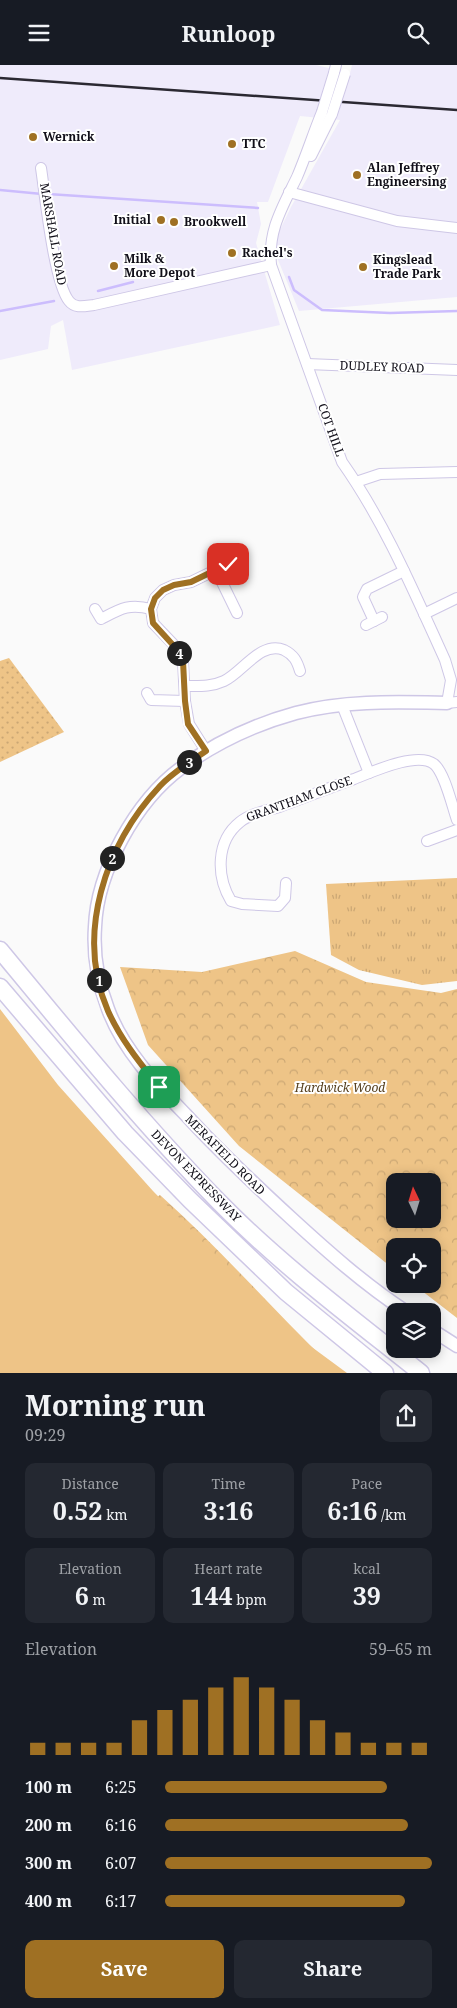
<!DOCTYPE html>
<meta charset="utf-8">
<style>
:root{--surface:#171b24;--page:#242831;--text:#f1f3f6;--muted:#9ea1a6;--accent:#9f7023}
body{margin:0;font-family:"Noto Serif",serif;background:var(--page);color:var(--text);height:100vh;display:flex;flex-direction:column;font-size:19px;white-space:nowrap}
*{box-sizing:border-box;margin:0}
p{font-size:16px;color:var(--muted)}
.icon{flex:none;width:28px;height:28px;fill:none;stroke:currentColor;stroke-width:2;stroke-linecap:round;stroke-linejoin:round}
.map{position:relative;height:1308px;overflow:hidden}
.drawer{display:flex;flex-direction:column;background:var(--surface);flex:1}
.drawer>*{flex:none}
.needle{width:32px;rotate:356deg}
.controls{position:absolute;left:386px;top:1108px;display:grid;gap:10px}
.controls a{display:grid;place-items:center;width:55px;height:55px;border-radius:10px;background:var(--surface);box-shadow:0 2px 12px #0003;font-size:25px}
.pin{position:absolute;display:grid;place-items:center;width:42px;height:42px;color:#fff;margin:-21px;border-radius:10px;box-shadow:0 2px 8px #0006}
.km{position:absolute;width:25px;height:25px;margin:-12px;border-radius:50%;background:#222;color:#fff;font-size:14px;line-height:25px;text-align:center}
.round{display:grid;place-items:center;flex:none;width:52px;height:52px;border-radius:10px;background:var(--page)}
.summary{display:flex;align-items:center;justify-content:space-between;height:85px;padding:0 25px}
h1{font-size:28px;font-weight:700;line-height:38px}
.metrics{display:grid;grid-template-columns:repeat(3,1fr);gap:8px;height:85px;padding:5px 25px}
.metrics div{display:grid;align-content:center;border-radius:10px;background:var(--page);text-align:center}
.metrics b{font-size:25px;font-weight:700}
.metrics small{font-size:14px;font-weight:400}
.metrics p{font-size:14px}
.chart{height:140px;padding:10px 25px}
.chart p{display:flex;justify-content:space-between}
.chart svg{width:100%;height:90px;margin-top:5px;stroke:var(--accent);stroke-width:6}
.button{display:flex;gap:10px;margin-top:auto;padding:10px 25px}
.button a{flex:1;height:58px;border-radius:10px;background:var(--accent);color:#fff;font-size:20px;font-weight:700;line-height:58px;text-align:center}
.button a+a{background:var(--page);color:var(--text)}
ul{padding:0 25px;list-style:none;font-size:16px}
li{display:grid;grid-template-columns:80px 60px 1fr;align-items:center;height:38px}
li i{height:12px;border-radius:6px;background:var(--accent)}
header{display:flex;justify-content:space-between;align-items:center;height:65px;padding:0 25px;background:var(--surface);font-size:22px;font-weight:700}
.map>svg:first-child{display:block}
.built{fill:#efebfb}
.grass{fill:url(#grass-tufts)}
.forest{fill:url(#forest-crowns);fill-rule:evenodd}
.park{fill:#eec487}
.garden{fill:url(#garden-dots)}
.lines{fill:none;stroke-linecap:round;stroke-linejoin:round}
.stream{stroke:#ccbdfd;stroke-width:2.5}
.minor-casing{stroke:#cec7e6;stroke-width:12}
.tertiary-casing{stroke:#cec7e6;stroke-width:15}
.trunk-casing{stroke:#cec7e6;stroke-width:19}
.minor{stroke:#fff;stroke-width:10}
.tertiary{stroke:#fff;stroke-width:12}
.trunk{stroke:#fff;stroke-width:16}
.rail{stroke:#2b2932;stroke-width:2.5}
.minor-bridge-casing{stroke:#cec7e6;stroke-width:12;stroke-linecap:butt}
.minor-bridge{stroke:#fff;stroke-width:10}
.route-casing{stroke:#fff;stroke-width:10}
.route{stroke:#9f7023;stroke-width:6}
.poi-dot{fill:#9f7023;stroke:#fff;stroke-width:2}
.labels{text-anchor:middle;stroke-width:4;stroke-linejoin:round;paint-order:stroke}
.poi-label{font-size:12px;font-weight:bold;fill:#110f19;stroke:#fff;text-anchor:start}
.street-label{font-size:12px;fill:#110f19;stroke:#fff}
.park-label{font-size:12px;font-style:italic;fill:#56401f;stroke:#fff}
</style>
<header><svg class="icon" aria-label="menu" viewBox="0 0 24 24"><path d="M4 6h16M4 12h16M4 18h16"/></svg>Runloop<svg class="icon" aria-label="search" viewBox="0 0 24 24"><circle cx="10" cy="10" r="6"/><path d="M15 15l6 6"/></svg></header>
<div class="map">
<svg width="457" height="1308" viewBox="0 0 457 1308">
<defs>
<pattern id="grass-tufts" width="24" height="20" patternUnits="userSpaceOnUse" patternTransform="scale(1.25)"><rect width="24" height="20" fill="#eec487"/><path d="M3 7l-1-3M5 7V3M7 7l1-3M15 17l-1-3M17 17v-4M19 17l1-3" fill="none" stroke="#cba774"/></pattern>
<pattern id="forest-crowns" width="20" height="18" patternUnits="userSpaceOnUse" patternTransform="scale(1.25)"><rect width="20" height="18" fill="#eec487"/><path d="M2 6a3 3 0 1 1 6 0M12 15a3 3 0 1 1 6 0" fill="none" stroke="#cba774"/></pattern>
<pattern id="garden-dots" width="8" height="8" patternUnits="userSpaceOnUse" patternTransform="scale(1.25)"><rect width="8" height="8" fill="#eec487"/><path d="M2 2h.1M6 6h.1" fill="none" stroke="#cba774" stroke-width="1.8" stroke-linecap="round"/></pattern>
</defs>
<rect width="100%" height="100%" fill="#fafafa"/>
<polygon class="built" points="0,0 316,0 350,8 352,0 457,0 457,232 299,246 276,190 278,169 291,142 340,55 300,51 268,137 257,137 261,159 256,178 280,260 72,305 63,255 51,261 48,284 0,295"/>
<polygon class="grass" points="457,813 457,916 422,920 359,905 331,890 326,819"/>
<g class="forest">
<path d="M295 886 366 917 441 928 457 924V1253L413 1219H432V1181H395V1205L239 1081 148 980 120 902 202 907ZM395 1116H432V1154H395Z"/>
<path d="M160 1130C218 1182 269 1240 325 1295L297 1308 146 1139Z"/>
</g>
<polygon class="park" points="0,944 58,1020 153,1126 290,1266 347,1308 0,1308"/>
<polygon class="garden" points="9,593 64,667 0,697 0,596"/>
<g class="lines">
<g class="stream">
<polyline points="0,125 42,129"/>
<polyline points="48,129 258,143"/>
<polyline points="289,212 294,225 322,245 390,248 457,246"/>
<polyline points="98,226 133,217"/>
<polyline points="0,246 54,236"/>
</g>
<defs>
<g id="minor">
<polyline points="334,8 336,0"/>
<path d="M322 47C313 69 306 91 297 112 282 143 268 165 271 200L342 397C385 458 414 527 445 595L451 615 447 638 457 637"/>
<polyline points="311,91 332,49"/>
<path d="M41 103C45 129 54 218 69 236 75 244 85 241 94 240L271 200"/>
<polyline points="289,127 397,156 457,163"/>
<polyline points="307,299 457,305"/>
<polyline points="356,417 380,409 457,407"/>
<polyline points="216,505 237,548"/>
<path d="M95 544 101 554C120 544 129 538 151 544"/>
<polyline points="424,549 457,533"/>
<polyline points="374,556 363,532 367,524 404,506"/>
<polyline points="366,560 382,552"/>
<path d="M185 621C199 621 211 622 224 616 242 608 261 575 284 585 294 590 297 596 300 606"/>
<polyline points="147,628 151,635 185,636"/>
<polyline points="342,640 369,708"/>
<polyline points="206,686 189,659 185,636 183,596 173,579 153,558 151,544 155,533 163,525 174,520 191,517 228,499"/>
<polyline points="427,776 457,765"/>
<path d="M286 818 285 833 278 841 242 839 231 836C216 811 216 776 240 757 251 748 266 746 279 742 304 733 329 723 354 714 372 707 417 686 434 699 445 708 452 741 457 755"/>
</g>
<g id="tertiary">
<path d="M405 1246C364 1219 327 1186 291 1153 255 1120 219 1086 186 1050 156 1019 123 985 108 944 98 918 93 890 95 862 97 806 136 736 181 703 215 678 256 659 296 648 345 635 397 637 447 638"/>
<polyline points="432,1265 457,1281"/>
</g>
<g id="trunk">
<path d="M0 885C71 971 141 1057 219 1137 281 1200 352 1253 421 1308"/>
<polyline points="0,922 125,1068 190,1135 286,1227 385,1308"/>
</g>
</defs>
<use href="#minor" class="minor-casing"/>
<use href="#tertiary" class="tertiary-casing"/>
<use href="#trunk" class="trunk-casing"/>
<use href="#minor" class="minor"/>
<use href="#tertiary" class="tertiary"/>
<use href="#trunk" class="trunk"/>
<polyline class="rail" points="0,13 457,45"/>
<defs>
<g id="minor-bridge">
<polyline points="322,47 334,8"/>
<polyline points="332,49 345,9"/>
</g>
</defs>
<use href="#minor-bridge" class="minor-bridge-casing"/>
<use href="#minor-bridge" class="minor-bridge"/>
</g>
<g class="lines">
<defs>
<path id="route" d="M159 1022C140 998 121 975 108 946 75 869 105 780 160 721 173 707 190 697 206 686L188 659 185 636 183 596 173 580 153 558 151 544 155 533 163 525 174 520 191 517 228 499"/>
</defs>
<use href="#route" class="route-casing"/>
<use href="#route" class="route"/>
</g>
<g class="poi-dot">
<circle cx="33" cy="72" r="5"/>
<circle cx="232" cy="79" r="5"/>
<circle cx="357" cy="110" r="5"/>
<circle cx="161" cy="155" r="5"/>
<circle cx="174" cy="157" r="5"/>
<circle cx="232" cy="188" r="5"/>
<circle cx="114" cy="201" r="5"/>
<circle cx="363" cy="202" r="5"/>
</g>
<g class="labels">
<g class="poi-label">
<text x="43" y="76">Wernick</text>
<text x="242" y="83">TTC</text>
<text x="367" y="107">Alan Jeffrey<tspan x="367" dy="14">Engineersing</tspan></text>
<text x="151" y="159" text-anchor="end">Initial</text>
<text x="184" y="161">Brookwell</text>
<text x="242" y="192">Rachel's</text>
<text x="124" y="198">Milk &amp;<tspan x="124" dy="14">More Depot</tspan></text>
<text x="373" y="199">Kingslead<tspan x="373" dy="14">Trade Park</tspan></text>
</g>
<g class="street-label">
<text transform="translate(53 169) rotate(80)" y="4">MARSHALL ROAD</text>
<text transform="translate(382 302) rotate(2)" y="4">DUDLEY ROAD</text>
<text transform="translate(331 365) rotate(70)" y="4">COT HILL</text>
<text transform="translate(299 734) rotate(-20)" y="4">GRANTHAM CLOSE</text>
<text transform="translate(225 1090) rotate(45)" y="4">MERAFIELD ROAD</text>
<text transform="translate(196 1111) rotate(46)" y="4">DEVON EXPRESSWAY</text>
</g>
<g class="park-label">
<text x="340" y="1027">Hardwick Wood</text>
</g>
</g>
</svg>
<div class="controls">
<a><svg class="needle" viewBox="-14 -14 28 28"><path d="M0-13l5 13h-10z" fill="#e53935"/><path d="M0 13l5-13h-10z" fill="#9ea1a6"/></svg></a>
<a><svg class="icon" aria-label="locate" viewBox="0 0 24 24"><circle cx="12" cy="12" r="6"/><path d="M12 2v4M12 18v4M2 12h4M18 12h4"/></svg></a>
<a><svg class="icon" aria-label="layers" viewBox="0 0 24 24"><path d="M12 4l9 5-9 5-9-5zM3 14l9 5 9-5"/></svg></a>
</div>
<div class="pin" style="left:159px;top:1022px;background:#1e9e55"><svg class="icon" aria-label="arrive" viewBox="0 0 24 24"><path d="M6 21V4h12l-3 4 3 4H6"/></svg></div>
<div class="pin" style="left:228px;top:499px;background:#d93025"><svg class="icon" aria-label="check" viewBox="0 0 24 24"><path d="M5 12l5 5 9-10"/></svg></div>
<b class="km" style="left:99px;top:915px">1</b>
<b class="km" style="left:112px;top:793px">2</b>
<b class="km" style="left:189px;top:697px">3</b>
<b class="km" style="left:179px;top:588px">4</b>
</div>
<section class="drawer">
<div class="summary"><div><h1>Morning run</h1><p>09:29</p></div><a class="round"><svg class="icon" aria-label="share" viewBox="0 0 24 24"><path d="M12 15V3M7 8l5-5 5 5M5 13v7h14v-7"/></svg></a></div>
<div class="metrics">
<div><p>Distance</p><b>0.52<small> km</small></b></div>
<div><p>Time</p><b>3:16</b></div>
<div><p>Pace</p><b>6:16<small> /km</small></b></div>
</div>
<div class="metrics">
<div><p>Elevation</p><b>6<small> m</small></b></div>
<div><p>Heart rate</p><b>144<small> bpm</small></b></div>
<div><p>kcal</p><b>39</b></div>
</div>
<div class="chart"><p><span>Elevation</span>59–65 m</p>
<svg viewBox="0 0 160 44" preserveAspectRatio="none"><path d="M5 44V38M15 44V38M25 44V38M35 44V38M45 44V27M55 44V22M65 44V17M75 44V11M85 44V6M95 44V11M105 44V17M115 44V27M125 44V33M135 44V38M145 44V38M155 44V38"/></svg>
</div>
<ul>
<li><b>100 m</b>6:25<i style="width:83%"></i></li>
<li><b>200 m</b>6:16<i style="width:91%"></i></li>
<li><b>300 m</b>6:07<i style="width:100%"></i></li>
<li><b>400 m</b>6:17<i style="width:90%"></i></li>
</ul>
<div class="button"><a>Save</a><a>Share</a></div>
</section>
